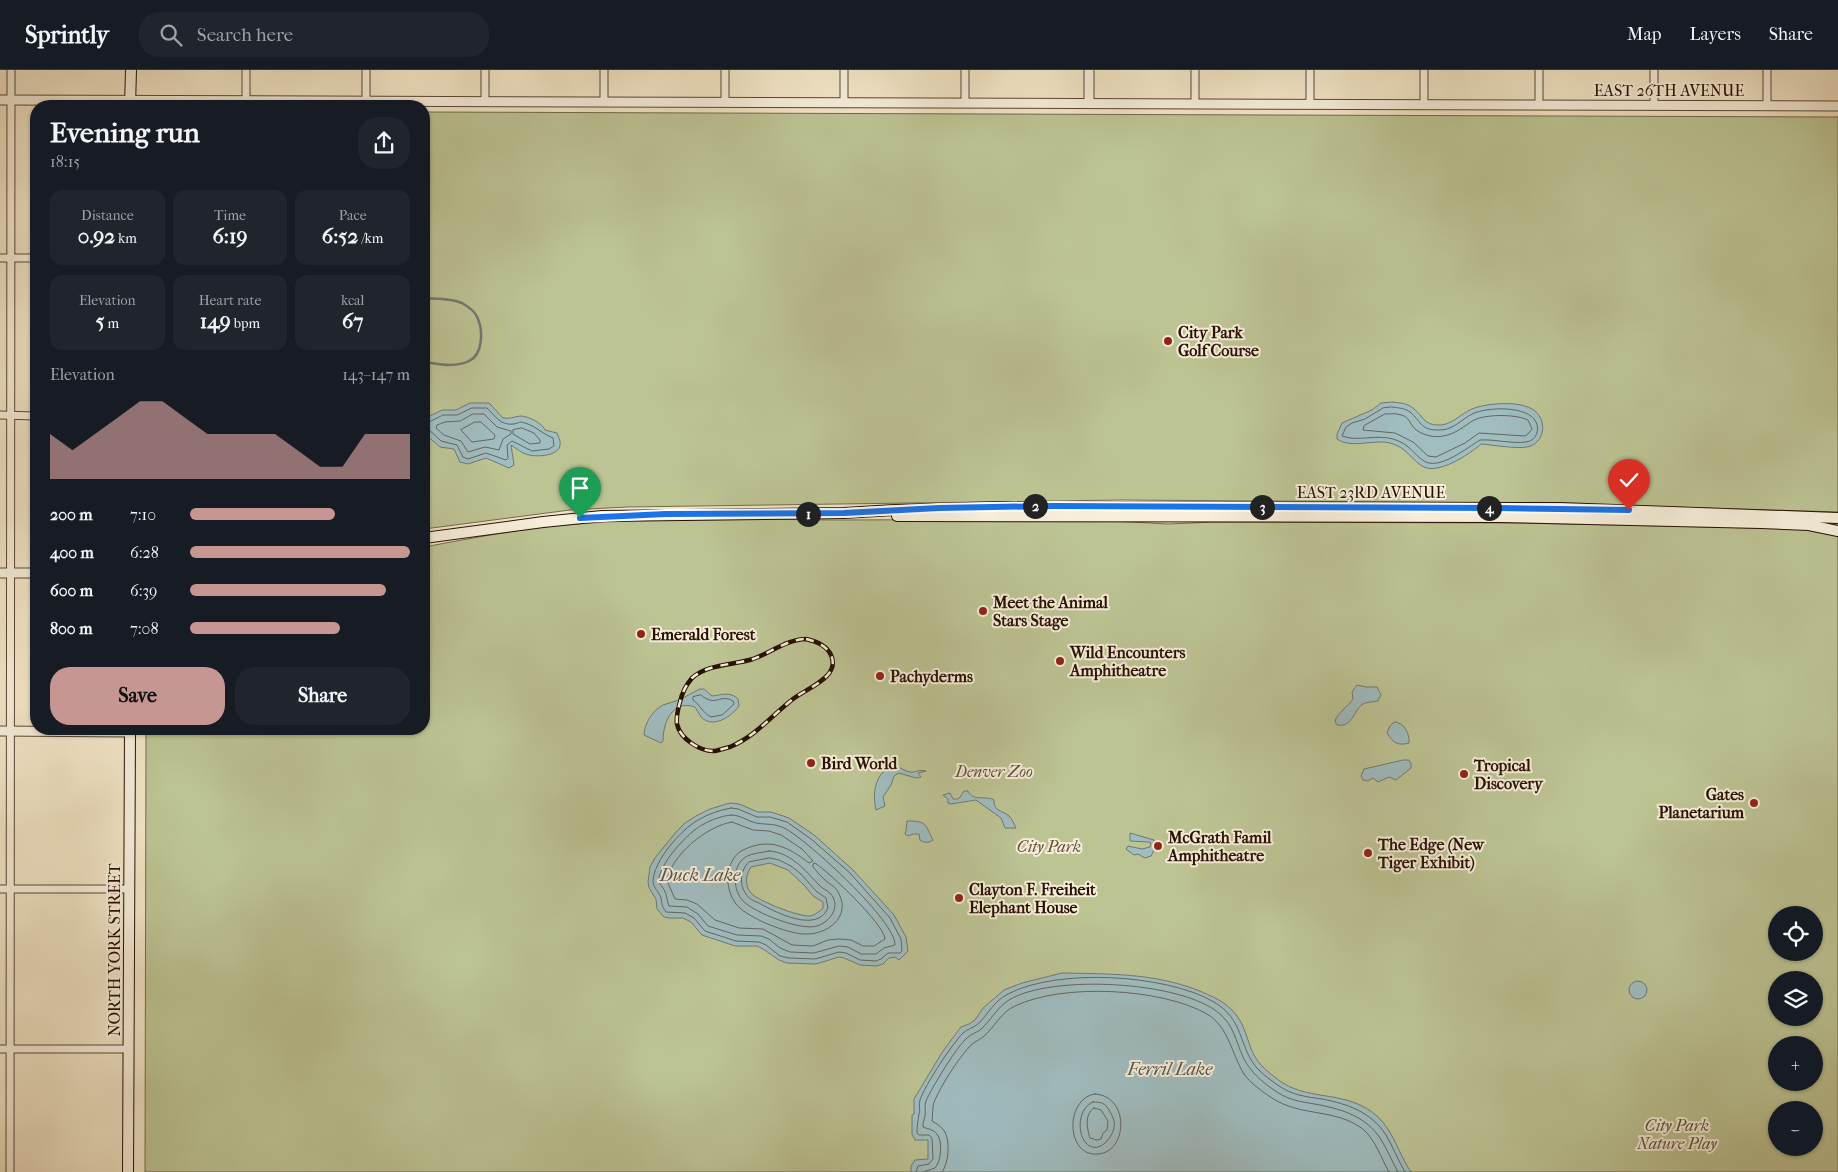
<!DOCTYPE html>
<meta charset="utf-8">
<style>
:root{--surface:#171b24;--page:#20242c;--text:#f1f3f6;--muted:#9ea1a6;--line:#363941;--accent:#c59692}
body{margin:0;font-family:"IM FELL French Canon",serif;background:var(--page);color:var(--text);height:100vh;display:flex;flex-direction:column;font-size:19px;white-space:nowrap}
*{box-sizing:border-box;margin:0}
p{font-size:16px;color:var(--muted)}
.icon{flex:none;width:28px;height:28px;fill:none;stroke:currentColor;stroke-width:2;stroke-linecap:round;stroke-linejoin:round}
.map{position:relative;flex:1;overflow:hidden}
.sheet{position:absolute;left:30px;top:30px;width:400px;height:635px;display:flex;flex-direction:column;background:var(--surface);border-radius:20px;box-shadow:0 1px 4px #0004}
.sheet>*{flex:none}
.controls{position:absolute;left:1768px;top:836px;display:grid;gap:10px}
.controls a{display:grid;place-items:center;width:55px;height:55px;border-radius:50%;background:var(--surface);box-shadow:0 1px 4px #0004;font-size:25px}
.pin{position:absolute;display:grid;place-items:center;width:42px;height:42px;color:#fff;margin:-51px -21px;border-radius:50% 50% 50% 0;rotate:-45deg;box-shadow:0 0 5px #0007}
.pin .icon{rotate:45deg}
.km{position:absolute;width:25px;height:25px;margin:-12px;border-radius:50%;background:#222;color:#fff;font-size:14px;line-height:25px;text-align:center}
.round{display:grid;place-items:center;flex:none;width:52px;height:52px;border-radius:20px;background:var(--page)}
.summary{display:flex;align-items:center;justify-content:space-between;height:85px;padding:0 20px}
h1{font-size:28px;font-weight:800;line-height:38px}
.metrics{display:grid;grid-template-columns:repeat(3,1fr);gap:8px;height:85px;padding:5px 20px}
.metrics div{display:grid;align-content:center;border-radius:12px;background:var(--page);text-align:center}
.metrics b{font-size:21px;font-weight:800}
.metrics small{font-size:14px;font-weight:400}
.metrics p{font-size:14px}
.chart{height:140px;padding:10px 20px}
.chart p{display:flex;justify-content:space-between}
.chart svg{width:100%;height:90px;margin-top:5px;fill:var(--accent);opacity:.7}
.button{display:flex;gap:10px;margin-top:auto;padding:10px 20px}
.button a{flex:1;height:58px;border-radius:20px;background:var(--accent);color:#111;font-size:20px;font-weight:800;line-height:58px;text-align:center}
.button a+a{background:var(--page);color:var(--text)}
ul{padding:0 20px;list-style:none;font-size:16px}
li{display:grid;grid-template-columns:80px 60px 1fr;align-items:center;height:38px}
li i{height:12px;border-radius:6px;background:var(--accent)}
header{display:flex;align-items:center;gap:30px;box-sizing:border-box;height:70px;padding:0 25px;background:var(--surface);border-bottom:1px solid var(--line)}
header strong{font-size:24px}
nav{display:flex;gap:28px;margin-inline-start:auto;font-size:18px}
.search{width:350px;height:45px;background:var(--page);display:flex;align-items:center;gap:12px;box-sizing:border-box;padding:0 18px;border-radius:20px;color:var(--muted);font-size:19px}
.map>svg:first-child{display:block}
.green{fill:#bdc494;stroke:#726a4a;fill-rule:evenodd}
.water{fill:#a0bdc0;stroke:#707873;fill-rule:evenodd}
.lines{fill:none;stroke-linecap:round;stroke-linejoin:round}
.shore{stroke:#646660;stroke-width:1}
.stream{stroke:#707873;stroke-width:2.5}
.minor-casing{stroke:#5a4632;stroke-width:9}
.tertiary-casing{stroke:#5a4632;stroke-width:11}
.secondary-casing{stroke:#271000;stroke-width:12}
.minor{stroke:#f7efdb;stroke-width:7}
.tertiary{stroke:#f7efdb;stroke-width:9}
.secondary{stroke:#f7efdb;stroke-width:10}
.rail-casing{stroke:#271000;stroke-width:4.5}
.rail{stroke:#f7efdb;stroke-width:2.5;stroke-dasharray:8;stroke-linecap:butt}
.route-casing{stroke:#fff;stroke-width:10}
.route{stroke:#1a73e8;stroke-width:6}
.poi-dot{fill:#8f2418;stroke:#f7efdb;stroke-width:2}
.labels{text-anchor:middle;stroke-width:4;stroke-linejoin:round;paint-order:stroke}
.street-label{font-size:16px;fill:#271000;stroke:#f7efdb}
.poi-label{font-size:16px;font-weight:bold;fill:#271000;stroke:#f7efdb;text-anchor:start}
.park-label{font-size:16px;font-style:italic;fill:#5c4f34;stroke:#f7efdb}
.water-label{font-size:18px;font-style:italic;fill:#57554d;stroke:#f7efdb}
</style>
<header>
<strong>Sprintly</strong>
<div class="search"><svg class="icon" aria-label="search" viewBox="0 0 24 24"><circle cx="10" cy="10" r="6"/><path d="M15 15l6 6"/></svg>Search here</div>
<nav><a>Map</a><a>Layers</a><a>Share</a></nav>
</header>
<div class="map">
<svg width="1838" height="1102" viewBox="0 0 1838 1102">
<rect width="100%" height="100%" fill="#f2e6c8"/>
<filter id="stains"><feTurbulence type="fractalNoise" baseFrequency=".004" numOctaves="4"/><feColorMatrix values="0 0 0 0 .2 0 0 0 0 .09 0 0 0 0 .02 0 0 0 .5 -.17"/></filter>
<radialGradient id="worn" r=".72"><stop offset=".6" stop-color="#630" stop-opacity="0"/><stop offset="1" stop-color="#630" stop-opacity=".3"/></radialGradient>
<g class="green">
<polygon points="424,42 1838,47 1838,442 1540,433 1122,430 627,437 570,440 424,459"/>
<path d="M1058 448 1168 454 1215 452 1518 453 1803 459 1838 465V1102H145L146 659H424V477C473 468 523 458 574 454 660 448 748 449 835 450 909 450 984 449 1058 448ZM1776 845H1814V882H1776ZM1776 910H1814V948H1776ZM1776 975H1814V1012H1776ZM1776 1040H1814V1078H1776Z"/>
</g>
<g class="water">
<path d="M1392 332C1400 333 1408 333 1414 339 1423 346 1424 355 1438 355 1451 356 1460 344 1472 339 1483 334 1509 332 1521 335 1525 336 1532 338 1535 341 1548 352 1544 374 1527 377 1517 379 1493 375 1481 374 1470 384 1437 406 1422 396 1410 388 1406 377 1390 373 1374 369 1351 379 1337 369V364L1342 353 1372 340 1381 333Z"/>
<path d="M470 333H489L503 348C510 349 514 347 520 346 528 346 542 353 545 360L557 363C558 366 561 371 560 375 559 386 537 387 529 385 521 383 517 379 511 375L514 395 509 398 486 388 468 394 460 392 454 379 440 377 426 365V348L442 340H456Z"/>
<path d="M1357 615 1366 617H1377L1381 625 1378 631C1374 632 1368 632 1365 633 1353 638 1354 658 1337 655L1335 651C1337 644 1348 636 1353 629L1352 622Z"/>
<path d="M700 619H704L712 626C722 625 730 621 738 629L739 636C731 647 713 659 701 647 699 644 697 640 695 637 672 629 663 653 663 671L661 673 644 665C644 654 653 640 663 635 668 633 674 632 679 630 686 627 693 622 700 619Z"/>
<path d="M1394 652C1404 652 1410 664 1409 673 1398 676 1393 673 1387 663L1390 656Z"/>
<polygon points="1403,690 1409,690 1411,694 1411,698 1396,710 1389,707 1378,712 1373,708 1368,711 1363,710 1361,706 1364,699"/>
<path d="M895 695C900 697 904 701 910 702 916 703 918 699 926 701L918 703 921 707 916 708 899 703 894 706 891 715 883 727 885 736 876 740C872 723 875 701 895 695Z"/>
<path d="M964 721H968C973 732 985 725 994 730 993 742 1003 740 1009 746 1012 749 1014 754 1016 758H1005L1001 748 976 730 951 734 948 733V729L943 725 950 723 953 729C961 730 960 726 964 721Z"/>
<path d="M730 733 739 734 758 742H771L789 748 814 765 853 800 894 845 906 867 908 881 899 890 895 887 889 888 883 894 876 896 860 895 844 888 839 887 816 894 787 893 779 890 763 879 757 876H735L702 865 691 852 683 848H669L664 847 657 839 656 829 649 818 648 812 650 797 655 788 676 762 685 753 696 746 710 739ZM770 793 788 800 804 815 813 826 823 832V838C819 842 815 845 810 846 799 847 758 831 751 823 744 815 746 804 751 797Z"/>
<path d="M907 751C928 751 925 755 933 770 929 773 924 773 920 770L919 764H913L908 766 905 764 906 761Z"/>
<polygon points="1130,763 1154,770 1155,778 1151,786 1145,788 1138,784 1134,785 1126,779 1128,776 1142,779 1150,777 1151,773 1148,772 1130,771"/>
<path d="M1062 903C1109 904 1153 903 1197 920 1212 926 1227 932 1237 946 1245 957 1247 969 1252 981 1258 995 1271 1005 1283 1013 1311 1031 1349 1020 1378 1047 1394 1062 1399 1085 1411 1102H911V1096L915 1090 928 1089V1070H915L912 1064V1045L914 1044V1029L943 981 961 957 969 954 975 950 983 938 1004 920 1022 913Z"/>
<circle cx="1638" cy="920" r="9"/>
</g>
<g class="lines">
<g class="shore">
<path d="M1392 337C1398 338 1405 338 1410 342 1421 351 1420 360 1438 360 1452 361 1461 350 1472 344 1486 337 1528 335 1536 352 1540 360 1536 371 1526 372 1512 374 1494 369 1480 370 1468 377 1439 401 1424 391 1412 383 1410 374 1393 369 1376 364 1358 372 1342 366L1346 357 1352 353 1365 349 1383 338Z"/>
<path d="M472 338H487C495 346 501 356 514 354 519 353 520 351 525 353 537 357 541 363 553 368L554 376 549 379 532 381 512 371 507 375 508 388 506 390 486 383 468 389 463 387 457 375 441 371 426 357 427 353 443 345H457Z"/>
<polygon points="473,344 484,344 497,357 511,361 511,364 503,369 499,380 485,377 468,382 461,371 444,365 436,358 437,355 445,352 460,351"/>
<path d="M1385 344C1390 344 1396 343 1401 345 1408 346 1410 353 1414 358 1421 365 1434 368 1443 366 1456 364 1464 356 1474 350 1486 344 1516 344 1528 350L1532 359 1528 364 1525 366 1479 363 1465 373 1436 387 1428 386 1413 372 1395 363 1363 360 1364 356Z"/>
<polygon points="475,352 481,352 495,365 494,369 472,372 461,360"/>
<polygon points="522,358 534,363 540,370 540,373 530,374 513,364 513,360"/>
<path d="M701 625C716 638 720 623 733 631L734 634 722 645 711 647C703 643 700 635 693 630V627Z"/>
<path d="M731 738 738 739 757 747H770L787 752 811 769 850 803 890 848 901 869 902 881 900 883H888L881 889 876 891 860 890 846 883 839 882 815 889 789 888 780 886 766 875 759 872 736 871 705 861 694 848 685 843 666 842C662 837 662 834 661 828 659 822 653 817 653 811 654 790 681 760 698 750 708 744 720 740 731 738Z"/>
<path d="M731 745C741 745 747 751 756 753 768 755 775 753 786 759 808 771 896 851 895 875L884 878 876 884H861L848 877 839 876 814 883 790 882 780 878 769 869 761 866 737 865 708 856 698 844 687 837 669 836C667 831 667 824 663 818 662 817 660 814 659 812 657 795 689 762 702 755 711 750 721 746 731 745Z"/>
<path d="M732 752 753 760 769 761 781 765 802 779 813 791 809 793C788 777 770 767 743 780 733 785 729 796 728 805 727 815 730 826 736 834 747 848 788 864 805 864 827 865 851 847 839 824 836 816 828 814 823 808 819 805 816 800 813 797V794L815 793C830 803 884 854 885 869L874 876H863L851 870 839 869 828 870 813 876 792 875 763 859 739 858 715 850 697 834 687 830 675 829 667 811C671 785 707 756 732 752Z"/>
<path d="M769 781C790 782 805 800 818 814 821 818 827 820 830 823 842 836 830 852 817 856 801 861 755 843 743 831 733 820 732 799 743 789 749 783 761 783 769 781Z"/>
<path d="M770 788 779 790 791 796 801 804 816 821 826 828 828 838C817 864 775 842 759 833 754 831 749 829 746 824 739 815 740 800 749 792Z"/>
<path d="M1095 1024C1130 1026 1128 1082 1098 1084 1065 1087 1065 1028 1095 1024Z"/>
<path d="M1093 1032C1101 1032 1105 1033 1109 1040 1111 1044 1113 1047 1114 1051 1117 1064 1099 1087 1086 1073 1076 1062 1079 1037 1093 1032Z"/>
<path d="M1094 1038 1101 1040 1108 1051 1107 1060 1103 1063 1101 1069 1097 1070 1090 1068C1087 1058 1084 1045 1094 1038Z"/>
<path d="M916 1102 918 1096 929 1094 933 1089 932 1068 929 1065H919L917 1063C917 1055 918 1051 919 1044 921 1040 918 1034 920 1030 925 1015 952 974 963 963 967 959 974 958 979 953 989 943 994 931 1008 924 1057 898 1166 904 1214 932 1244 950 1238 974 1256 997 1262 1004 1272 1011 1279 1016 1292 1025 1307 1027 1322 1029 1348 1034 1371 1042 1386 1065 1393 1077 1398 1090 1405 1102"/>
<path d="M923 1102 935 1098C941 1092 943 1071 937 1064 933 1059 927 1059 923 1057 923 1052 924 1050 925 1046 926 1041 924 1036 926 1031 931 1019 957 976 967 968 971 964 976 963 980 960 991 951 996 938 1009 930 1051 904 1183 911 1220 944 1234 956 1236 972 1243 987 1250 1002 1263 1013 1277 1022 1290 1031 1304 1032 1320 1035 1344 1040 1366 1047 1380 1068 1387 1079 1392 1091 1398 1102"/>
<path d="M942 1102C949 1093 950 1072 945 1062 942 1057 937 1054 932 1051 933 1045 932 1038 934 1032 942 1014 957 990 971 975 974 972 979 970 983 967 995 957 1001 942 1015 936 1063 913 1161 918 1207 944 1229 957 1231 983 1244 1004 1250 1013 1263 1022 1272 1028 1300 1047 1337 1038 1364 1060 1376 1071 1381 1088 1389 1102"/>
</g>
<path class="stream" d="M424 228C436 229 450 228 462 233 469 237 476 242 478 249 483 261 483 285 469 291 455 298 439 294 424 292"/>
<defs>
<g id="minor">
<polyline points="1310,0 1310,34"/>
<polyline points="246,31 246,0"/>
<polyline points="366,31 366,0"/>
<polyline points="485,32 485,0"/>
<polyline points="604,32 604,0"/>
<polyline points="725,32 725,0"/>
<polyline points="844,33 844,0"/>
<polyline points="965,33 965,0"/>
<polyline points="1195,34 1195,0"/>
<polyline points="1424,34 1424,0"/>
<polyline points="1539,35 1539,0"/>
<polyline points="1654,35 1654,0"/>
<polyline points="1767,35 1767,0"/>
<polyline points="0,188 36,188"/>
<polyline points="0,345 36,346"/>
<polyline points="0,819 129,819"/>
<polyline points="0,979 128,979"/>
<polyline points="10,1102 11,0"/>
</g>
<g id="tertiary">
<polyline points="0,30 1838,36"/>
<polyline points="1089,33 1089,0"/>
<polyline points="0,503 36,503"/>
<polyline points="0,661 130,662"/>
</g>
<g id="secondary">
<polyline points="130,36 131,0"/>
<polyline points="897,446 1499,447 1761,453 1809,455 1838,461"/>
<polyline points="424,468 543,452 602,446 844,443 894,440 1003,437 1560,438 1838,448"/>
<polyline points="128,1102 130,659"/>
</g>
</defs>
<use href="#minor" class="minor-casing"/>
<use href="#tertiary" class="tertiary-casing"/>
<use href="#secondary" class="secondary-casing"/>
<use href="#minor" class="minor"/>
<use href="#tertiary" class="tertiary"/>
<use href="#secondary" class="secondary"/>
<defs>
<path id="rail" d="M806 569C815 571 827 576 831 585 841 607 807 618 793 629 771 646 756 666 730 677 725 678 720 680 715 681 701 682 680 669 677 654 676 647 678 639 680 632 682 623 686 615 692 608 707 594 734 595 753 589 770 583 788 569 806 569Z"/>
</defs>
<use href="#rail" class="rail-casing"/>
<use href="#rail" class="rail"/>
</g>
<g class="lines">
<defs>
<polyline id="route" points="580,448 666,444 844,443 939,438 1053,436 1499,438 1629,440"/>
</defs>
<use href="#route" class="route-casing"/>
<use href="#route" class="route"/>
</g>
<g class="poi-dot">
<circle cx="1168" cy="271" r="5"/>
<circle cx="983" cy="541" r="5"/>
<circle cx="641" cy="564" r="5"/>
<circle cx="1060" cy="591" r="5"/>
<circle cx="880" cy="606" r="5"/>
<circle cx="811" cy="693" r="5"/>
<circle cx="1464" cy="704" r="5"/>
<circle cx="1754" cy="733" r="5"/>
<circle cx="1158" cy="776" r="5"/>
<circle cx="1368" cy="783" r="5"/>
<circle cx="959" cy="828" r="5"/>
</g>
<g class="labels">
<g class="street-label">
<text x="1669" y="26">EAST 26TH AVENUE</text>
<text x="1371" y="428">EAST 23RD AVENUE</text>
<text transform="translate(114 880) rotate(-90)" y="6">NORTH YORK STREET</text>
</g>
<g class="poi-label">
<text x="1178" y="268">City Park<tspan x="1178" dy="18">Golf Course</tspan></text>
<text x="993" y="538">Meet the Animal<tspan x="993" dy="18">Stars Stage</tspan></text>
<text x="651" y="570">Emerald Forest</text>
<text x="1070" y="588">Wild Encounters<tspan x="1070" dy="18">Amphitheatre</tspan></text>
<text x="890" y="612">Pachyderms</text>
<text x="821" y="699">Bird World</text>
<text x="1474" y="701">Tropical<tspan x="1474" dy="18">Discovery</tspan></text>
<text x="1744" y="730" text-anchor="end">Gates<tspan x="1744" dy="18">Planetarium</tspan></text>
<text x="1168" y="773">McGrath Famil<tspan x="1168" dy="18">Amphitheatre</tspan></text>
<text x="1378" y="780">The Edge (New<tspan x="1378" dy="18">Tiger Exhibit)</tspan></text>
<text x="969" y="825">Clayton F. Freiheit<tspan x="969" dy="18">Elephant House</tspan></text>
</g>
<g class="park-label">
<text x="994" y="707">Denver Zoo</text>
<text x="1049" y="782">City Park</text>
<text x="1677" y="1061">City Park<tspan x="1677" dy="18">Nature Play</tspan></text>
</g>
<g class="water-label">
<text x="700" y="811">Duck Lake</text>
<text x="1170" y="1005">Ferril Lake</text>
</g>
</g>
<rect width="100%" height="100%" filter="url(#stains)"/>
<rect width="100%" height="100%" fill="url(#worn)"/>
</svg>
<div class="controls">
<a><svg class="icon" aria-label="locate" viewBox="0 0 24 24"><circle cx="12" cy="12" r="6"/><path d="M12 2v4M12 18v4M2 12h4M18 12h4"/></svg></a>
<a><svg class="icon" aria-label="layers" viewBox="0 0 24 24"><path d="M12 4l9 5-9 5-9-5zM3 14l9 5 9-5"/></svg></a>
<a>+</a>
<a>−</a>
</div>
<div class="pin" style="left:580px;top:448px;background:#1e9e55"><svg class="icon" aria-label="arrive" viewBox="0 0 24 24"><path d="M6 21V4h12l-3 4 3 4H6"/></svg></div>
<div class="pin" style="left:1629px;top:440px;background:#d93025"><svg class="icon" aria-label="check" viewBox="0 0 24 24"><path d="M5 12l5 5 9-10"/></svg></div>
<b class="km" style="left:808px;top:444px">1</b>
<b class="km" style="left:1035px;top:436px">2</b>
<b class="km" style="left:1262px;top:437px">3</b>
<b class="km" style="left:1489px;top:438px">4</b>
<section class="sheet">
<div class="summary"><div><h1>Evening run</h1><p>18:15</p></div><a class="round"><svg class="icon" aria-label="share" viewBox="0 0 24 24"><path d="M12 15V3M7 8l5-5 5 5M5 13v7h14v-7"/></svg></a></div>
<div class="metrics">
<div><p>Distance</p><b>0.92<small> km</small></b></div>
<div><p>Time</p><b>6:19</b></div>
<div><p>Pace</p><b>6:52<small> /km</small></b></div>
</div>
<div class="metrics">
<div><p>Elevation</p><b>5<small> m</small></b></div>
<div><p>Heart rate</p><b>149<small> bpm</small></b></div>
<div><p>kcal</p><b>67</b></div>
</div>
<div class="chart"><p><span>Elevation</span>143–147 m</p>
<svg viewBox="0 0 160 44" preserveAspectRatio="none"><path d="M0 44V22L10 30L20 22L30 14L40 6L50 6L60 14L70 22L80 22L90 22L100 22L110 30L120 38L130 38L140 22L150 22L160 22V44z"/></svg>
</div>
<ul>
<li><b>200 m</b>7:10<i style="width:66%"></i></li>
<li><b>400 m</b>6:28<i style="width:100%"></i></li>
<li><b>600 m</b>6:39<i style="width:89%"></i></li>
<li><b>800 m</b>7:08<i style="width:68%"></i></li>
</ul>
<div class="button"><a>Save</a><a>Share</a></div>
</section>
</div>
